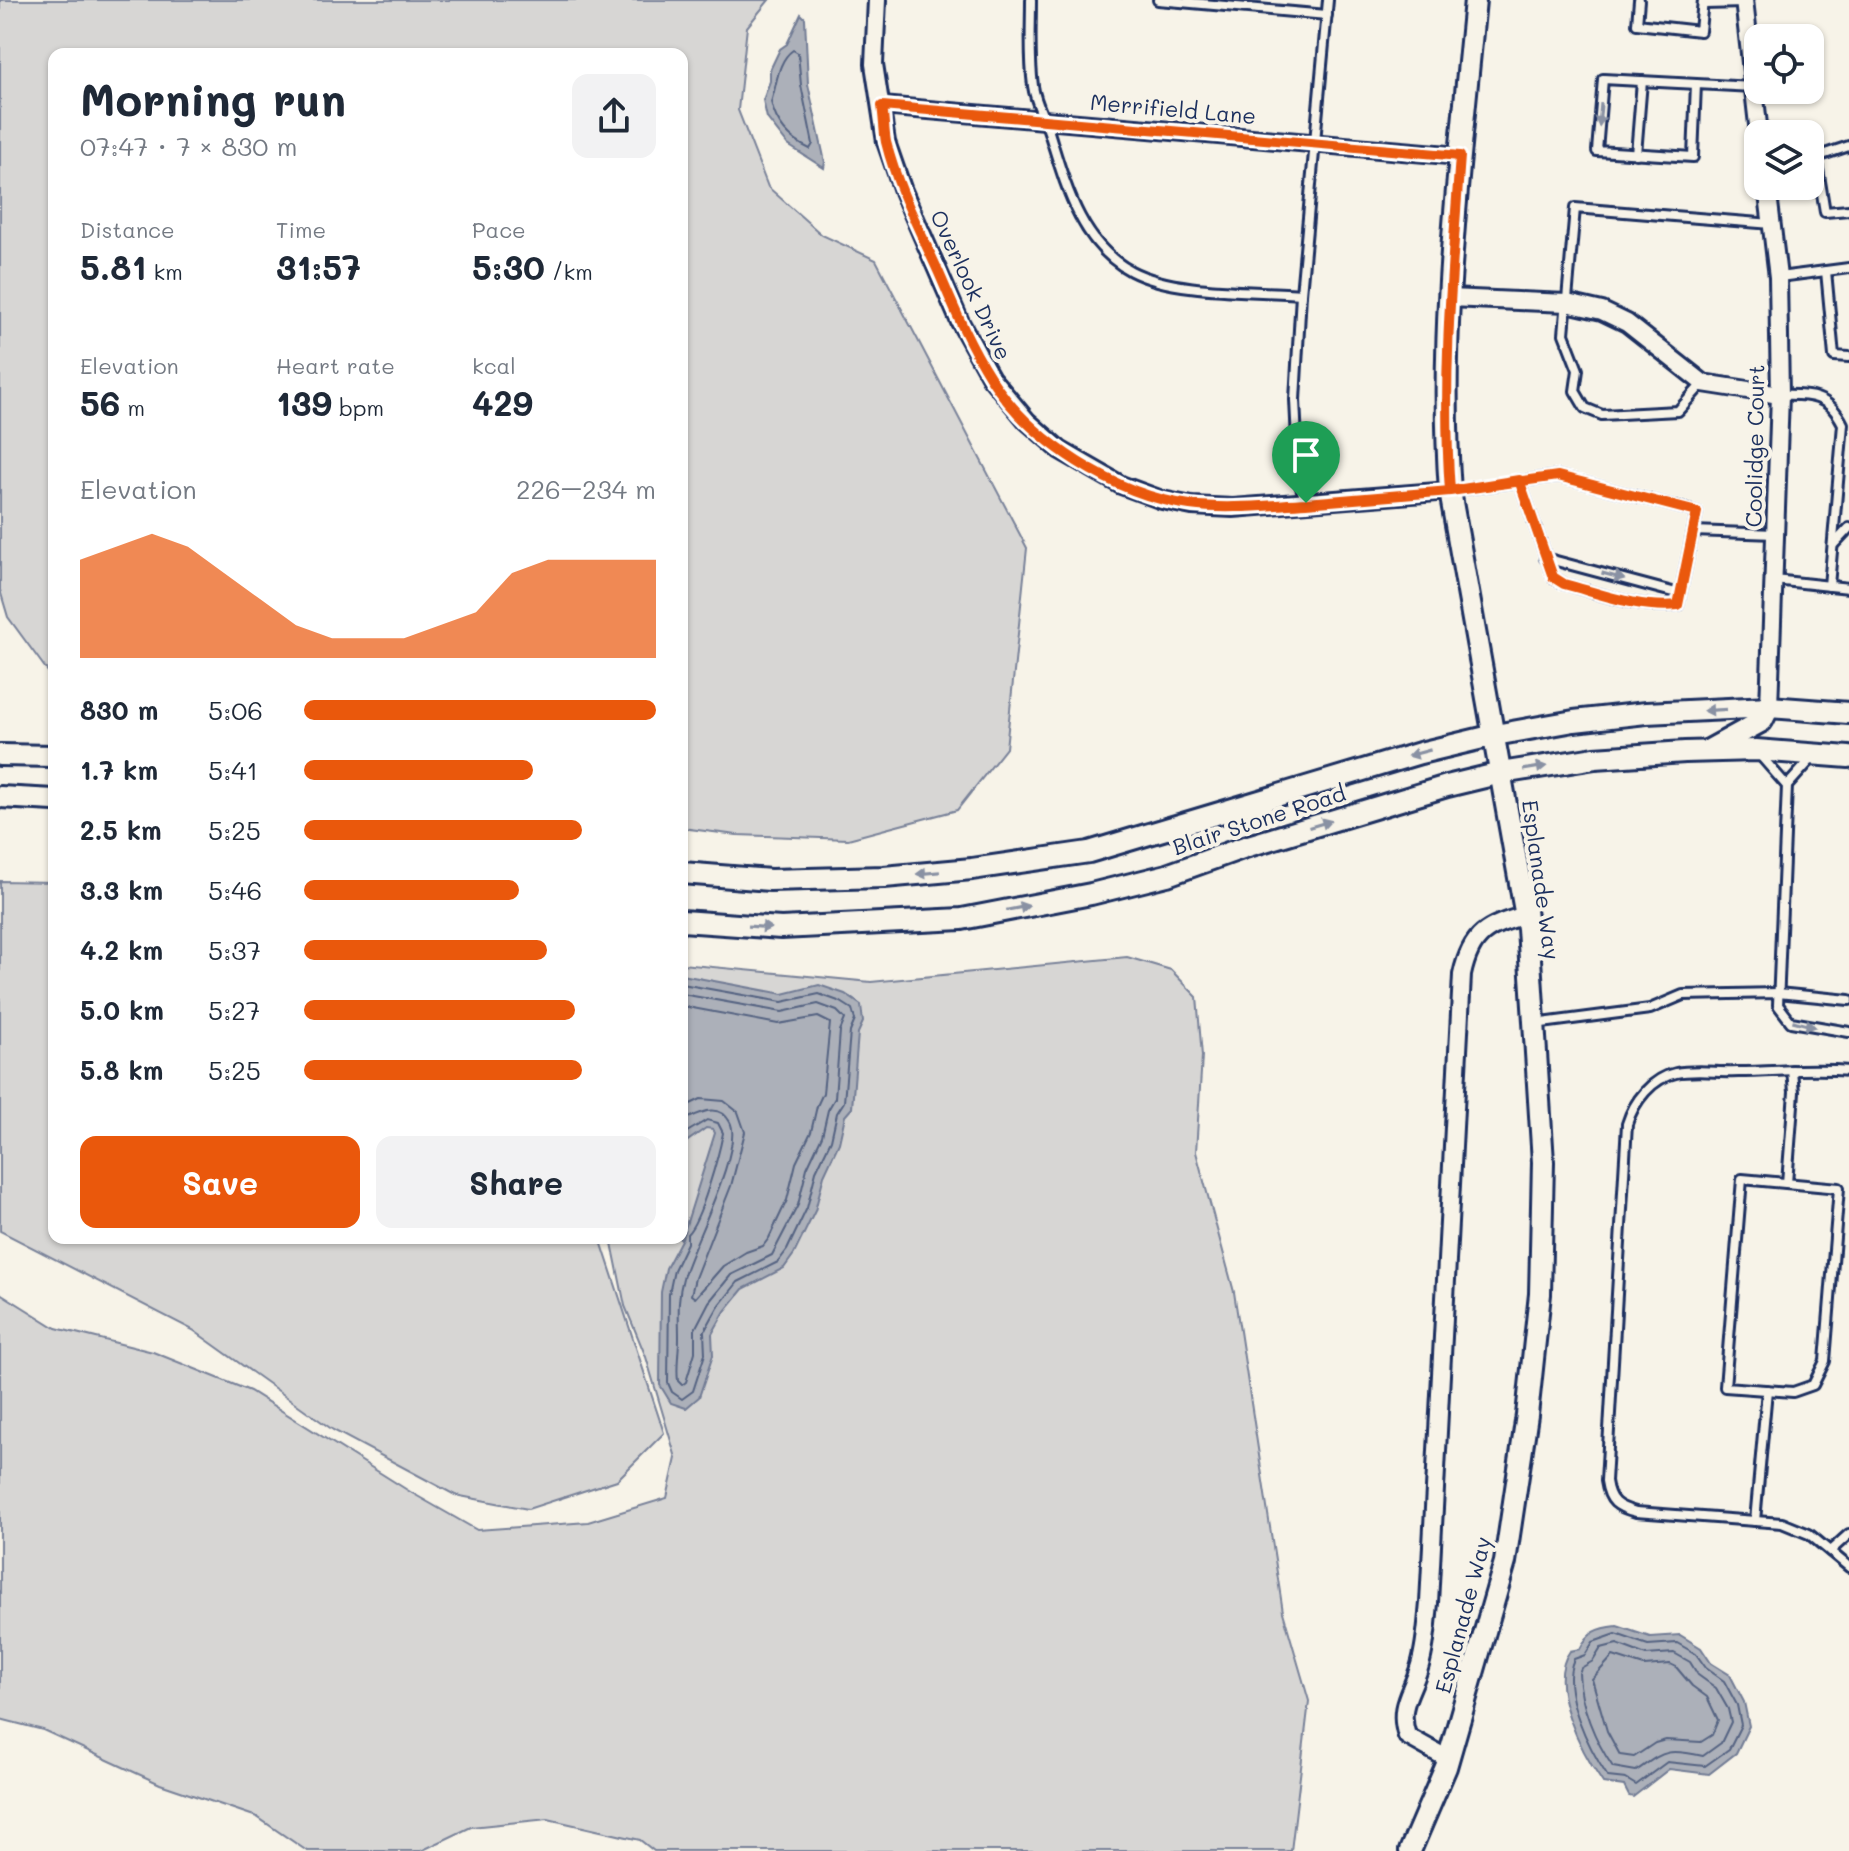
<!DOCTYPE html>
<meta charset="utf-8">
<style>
:root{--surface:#fff;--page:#f2f2f3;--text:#1f2937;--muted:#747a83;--accent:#ea580c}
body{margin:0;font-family:Mali,sans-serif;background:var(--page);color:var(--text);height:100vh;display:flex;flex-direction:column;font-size:30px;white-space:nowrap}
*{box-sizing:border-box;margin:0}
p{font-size:26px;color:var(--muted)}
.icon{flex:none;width:44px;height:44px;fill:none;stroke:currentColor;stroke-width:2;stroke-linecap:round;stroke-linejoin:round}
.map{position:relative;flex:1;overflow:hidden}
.panel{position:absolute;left:48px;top:48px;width:640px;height:1196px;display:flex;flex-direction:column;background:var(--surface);border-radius:16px;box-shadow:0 2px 6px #0004}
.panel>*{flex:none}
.controls{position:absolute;left:1744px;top:24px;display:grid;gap:16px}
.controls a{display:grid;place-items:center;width:80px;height:80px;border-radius:16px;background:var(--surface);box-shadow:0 2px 6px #0004;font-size:40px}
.pin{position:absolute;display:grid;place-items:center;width:68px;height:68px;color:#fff;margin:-82px -34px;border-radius:50% 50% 50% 0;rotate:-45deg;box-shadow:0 0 8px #0007}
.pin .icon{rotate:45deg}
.round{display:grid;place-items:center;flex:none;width:84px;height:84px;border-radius:16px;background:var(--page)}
.overview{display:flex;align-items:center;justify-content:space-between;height:136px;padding:0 32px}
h1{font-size:44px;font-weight:800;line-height:60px}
.metrics{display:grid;grid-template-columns:repeat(3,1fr);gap:12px;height:136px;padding:8px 32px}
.metrics div{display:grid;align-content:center}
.metrics b{font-size:34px;font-weight:800}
.metrics small{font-size:22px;font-weight:400}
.metrics p{font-size:22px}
.chart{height:224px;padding:16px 32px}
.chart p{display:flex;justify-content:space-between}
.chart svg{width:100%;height:144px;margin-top:8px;fill:var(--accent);opacity:.7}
.action{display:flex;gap:16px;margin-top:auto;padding:16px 32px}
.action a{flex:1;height:92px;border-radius:16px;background:var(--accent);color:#fff;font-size:32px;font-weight:800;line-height:92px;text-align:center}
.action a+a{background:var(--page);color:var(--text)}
ul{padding:0 32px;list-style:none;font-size:26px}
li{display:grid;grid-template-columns:128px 96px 1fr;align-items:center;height:60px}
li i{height:20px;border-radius:10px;background:var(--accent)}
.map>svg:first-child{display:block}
.green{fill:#d7d6d4;stroke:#798299;stroke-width:2}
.water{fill:#acb0b9;stroke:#727c95;stroke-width:2}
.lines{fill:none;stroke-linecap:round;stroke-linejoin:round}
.shore{stroke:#556382;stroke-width:2}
.service-casing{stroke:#1b2f5e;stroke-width:14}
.minor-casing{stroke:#1b2f5e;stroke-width:22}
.tertiary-casing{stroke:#1b2f5e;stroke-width:26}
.service{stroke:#f7f3e8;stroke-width:8}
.minor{stroke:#f7f3e8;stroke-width:16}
.tertiary{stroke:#f7f3e8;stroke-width:20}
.oneway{fill:#8991a3}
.route-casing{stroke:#fff;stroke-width:16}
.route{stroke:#ea580c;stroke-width:10}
.labels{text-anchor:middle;stroke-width:8;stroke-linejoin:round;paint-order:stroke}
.street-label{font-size:22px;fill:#1b2f5e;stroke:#f7f3e8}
</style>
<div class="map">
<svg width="1849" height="1851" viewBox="0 0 1849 1851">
<rect width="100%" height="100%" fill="#f7f3e8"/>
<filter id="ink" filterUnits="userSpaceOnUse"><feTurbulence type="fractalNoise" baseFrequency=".0125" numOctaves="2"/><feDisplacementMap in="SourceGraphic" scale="16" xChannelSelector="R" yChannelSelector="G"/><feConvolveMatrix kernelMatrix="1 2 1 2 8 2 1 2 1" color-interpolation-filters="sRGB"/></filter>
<g filter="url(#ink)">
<g class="green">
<polygon points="0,0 769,0 747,27 738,110 768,187 822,235 876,260 1027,548 1006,748 957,810 848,839 737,835 682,828 682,54 54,54 54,680 8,617 0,590"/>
<polygon points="0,881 54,882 54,1238 600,1238 664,1433 617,1480 528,1509 455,1495 333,1430 193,1330 0,1231"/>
<polygon points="1127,957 1171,970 1197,997 1202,1056 1196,1152 1234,1292 1283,1612 1309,1701 1291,1851 654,1851 640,1840 548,1819 471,1827 421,1851 307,1851 257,1817 160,1784 43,1730 0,1719 0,1293 56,1328 153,1352 250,1391 412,1493 477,1530 588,1522 667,1498 676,1458 646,1357 625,1306 611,1238 682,1238 682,964 871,982"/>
</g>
<g class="water">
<polygon points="801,14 805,18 808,84 825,162 824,168 788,145 767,118 763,100 770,81 770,70 780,49 787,44"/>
<polygon points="682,975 783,994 819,985 845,994 861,1005 863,1022 858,1033 852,1108 845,1116 839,1143 824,1175 815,1211 794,1254 784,1268 743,1289 725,1311 712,1334 713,1355 699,1397 686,1408 671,1403 660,1385 661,1292 666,1268 682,1238 715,1133 713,1129 706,1128 682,1145"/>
<path d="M1617 1626 1650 1637 1680 1635 1701 1648 1711 1663 1730 1675 1744 1702 1749 1726 1736 1753 1709 1774 1669 1769 1633 1797 1629 1796 1624 1786 1603 1783C1583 1754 1545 1684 1570 1651L1580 1649C1588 1632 1598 1628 1617 1626Z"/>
</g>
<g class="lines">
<g class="shore">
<path d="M793 50 798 53 801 85 813 144 810 149C790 140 776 124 771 102 777 85 777 61 793 50Z"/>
<path d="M682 984 782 1002 819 994 841 1002 852 1009 855 1020 850 1032 844 1102 837 1113 831 1140 816 1171 807 1208 787 1250 778 1262 738 1282 718 1307 704 1332 705 1354 693 1391 682 1399 672 1392 668 1383 669 1294 674 1270 687 1243V1234C701 1221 719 1154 723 1133L718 1123 707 1120 682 1135"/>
<path d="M682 994 782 1012 818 1004 837 1011 845 1019 840 1031 835 1098 828 1110 822 1136 807 1168 798 1205 772 1255 731 1275 709 1302 695 1329V1352L686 1382 682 1385 678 1381C676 1366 679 1353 679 1338 679 1317 677 1299 683 1278 691 1247 744 1149 730 1122 718 1100 697 1115 682 1121"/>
<polyline points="682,1006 778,1024 818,1017 830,1023 823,1093 817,1106 811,1132 796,1163 787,1200 769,1238 763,1246 746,1252 723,1266 695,1298 691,1295 695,1278 731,1186 745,1132 738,1112 724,1101 701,1099 682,1108"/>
<path d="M1616 1634 1648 1645 1677 1643 1696 1654 1706 1668 1724 1681 1737 1705 1741 1725 1729 1749 1705 1766 1667 1762 1636 1785 1626 1779 1608 1777C1590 1750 1559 1690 1574 1659L1585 1655 1593 1642Z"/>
<path d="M1617 1644 1646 1655 1674 1653 1690 1662 1698 1675 1716 1688 1728 1709 1731 1722 1721 1743 1703 1756C1666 1748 1665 1751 1636 1771L1613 1767C1595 1741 1580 1705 1579 1673L1581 1668 1593 1661 1601 1648Z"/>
<polygon points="1613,1656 1644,1666 1670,1664 1676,1667 1692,1686 1707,1697 1718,1720 1712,1735 1701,1742 1666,1740 1655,1743 1634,1757 1620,1755 1607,1731 1592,1679"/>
</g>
<defs>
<g id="service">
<path d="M1031 0C1031 29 1029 57 1033 86 1035 102 1044 117 1049 132 1065 183 1080 244 1131 271 1175 294 1253 290 1301 294"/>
<polyline points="1158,0 1327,15"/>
<polyline points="1639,0 1637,24 1700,31 1703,0"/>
<polyline points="1704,4 1744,3"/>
<polyline points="1696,84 1693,157 1597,151 1603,79 1753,87"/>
<polyline points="1636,154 1642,81"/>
<polyline points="1816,157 1825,212 1849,210"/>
<polyline points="1810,159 1849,146"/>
<polyline points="1826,271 1834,356 1849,357"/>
<polyline points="1779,277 1849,268"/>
<polyline points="1703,383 1678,411 1602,415 1585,408 1575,391 1578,370 1564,334 1575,208 1772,224"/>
<path d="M1780 395C1810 394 1829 395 1843 424L1829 586"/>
<path d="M1451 491 1558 476 1697 512 1678 605C1639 609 1601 594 1564 584L1553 577 1519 480"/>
<polyline points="1306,503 1299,481 1295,400 1301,294 1328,0"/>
<polyline points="1693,531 1775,534"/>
<polyline points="1833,545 1849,528"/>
<polyline points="1545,558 1680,594"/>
<polyline points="1774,580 1849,588"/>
<polyline points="1759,754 1787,786"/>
<polyline points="1814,756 1787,786 1778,1005 1791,1022 1849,1032"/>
<polyline points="1534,1024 1650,1009 1683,995 1778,993 1849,1000"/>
<path d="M1849 1071C1812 1067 1776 1072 1738 1072 1719 1073 1695 1069 1676 1073 1652 1078 1634 1101 1627 1124L1606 1481C1609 1502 1617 1507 1636 1512L1782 1523 1809 1534 1849 1567"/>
<polygon points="1742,1179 1839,1188 1825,1361 1813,1385 1793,1392 1725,1387"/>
<polyline points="1787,1183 1794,1092 1792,1070"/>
<polyline points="1755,1521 1767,1390"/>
<polyline points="1830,1551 1849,1534"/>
</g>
<g id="minor">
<polyline points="877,0 874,64 886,142 903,191 960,322 991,378 1027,421 1060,450 1121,485 1162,500 1192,506 1233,508 1450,491"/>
<polyline points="1744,0 1759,134"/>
<polyline points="882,106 1460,156"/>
<polyline points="1767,186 1778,277 1780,395 1769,707"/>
<polyline points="1449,298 1567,303 1602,311 1627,323 1703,383 1780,395"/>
<path d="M1448 1759 1407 1736C1397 1705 1412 1693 1420 1665 1426 1645 1427 1623 1429 1603L1462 975C1471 933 1487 926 1526 915"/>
</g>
<g id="tertiary">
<polyline points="1709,750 1762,721 1769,707"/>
<polyline points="0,755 54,756"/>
<polyline points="0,797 54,800"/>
<polyline points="682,873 770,880 884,877 972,869 1089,852 1420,753 1495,735 1574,721 1646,713 1769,707 1849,713"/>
<polyline points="682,921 781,928 962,919 1091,894 1167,875 1245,847 1447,786 1501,773 1595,758 1685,752 1756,750 1849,757"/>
<path d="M1410 1851 1446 1767 1505 1562 1527 1415 1540 1294 1543 1162 1528 928 1450 491C1438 327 1460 163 1475 0"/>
</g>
</defs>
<use href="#service" class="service-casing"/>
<use href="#minor" class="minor-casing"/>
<use href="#tertiary" class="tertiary-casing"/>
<use href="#service" class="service"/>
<use href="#minor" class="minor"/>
<use href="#tertiary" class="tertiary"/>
</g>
<defs><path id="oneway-solid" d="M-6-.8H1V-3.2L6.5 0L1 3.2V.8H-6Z" transform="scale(2)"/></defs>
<g class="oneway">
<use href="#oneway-solid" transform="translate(1600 115) rotate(95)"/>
<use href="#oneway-solid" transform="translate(1613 576) rotate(15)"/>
<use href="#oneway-solid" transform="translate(1715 710) rotate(177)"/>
<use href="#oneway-solid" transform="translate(1419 753) rotate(165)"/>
<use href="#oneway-solid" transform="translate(1535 768) rotate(-9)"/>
<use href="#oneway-solid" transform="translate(1320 824) rotate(-17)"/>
<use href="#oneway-solid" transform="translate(928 873) rotate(175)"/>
<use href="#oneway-solid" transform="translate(1018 908) rotate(-11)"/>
<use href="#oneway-solid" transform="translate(760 927) rotate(4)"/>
<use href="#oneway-solid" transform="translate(1804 1024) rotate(15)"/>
</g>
</g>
<g class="lines" filter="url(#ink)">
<defs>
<path id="route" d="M1306 503C1268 505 1229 510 1190 505 1115 495 1030 441 990 377 969 344 954 308 939 273 920 231 897 187 886 142 884 131 884 118 882 106L1460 156C1452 268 1442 379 1450 491L1519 480 1553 577 1564 584C1602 594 1639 609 1678 605L1697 512 1558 476 1450 491 1306 503"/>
</defs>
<use href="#route" class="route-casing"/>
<use href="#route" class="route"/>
</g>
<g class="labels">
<g class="street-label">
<text transform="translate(1173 109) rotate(5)" y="8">Merrifield Lane</text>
<text transform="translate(971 285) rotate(65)" y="8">Overlook Drive</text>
<text transform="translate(1755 446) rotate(-89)" y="8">Coolidge Court</text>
<text transform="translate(1259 820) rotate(-18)" y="8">Blair Stone Road</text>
<text transform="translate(1541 880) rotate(82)" y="8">Esplanade Way</text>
<text transform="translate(1463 1615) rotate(-75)" y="8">Esplanade Way</text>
</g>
</g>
</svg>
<div class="controls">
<a><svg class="icon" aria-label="locate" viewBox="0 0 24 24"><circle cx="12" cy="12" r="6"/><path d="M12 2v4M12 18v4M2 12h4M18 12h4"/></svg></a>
<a><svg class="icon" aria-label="layers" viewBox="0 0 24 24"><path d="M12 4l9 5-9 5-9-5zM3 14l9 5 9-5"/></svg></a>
</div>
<div class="pin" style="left:1306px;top:503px;background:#1e9e55"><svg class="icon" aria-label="arrive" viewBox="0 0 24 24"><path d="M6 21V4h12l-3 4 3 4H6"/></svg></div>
<section class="panel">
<div class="overview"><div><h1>Morning run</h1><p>07:47 · 7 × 830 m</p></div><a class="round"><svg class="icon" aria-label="share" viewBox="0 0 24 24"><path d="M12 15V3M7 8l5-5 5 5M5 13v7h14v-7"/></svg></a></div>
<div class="metrics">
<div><p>Distance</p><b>5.81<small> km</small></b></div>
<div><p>Time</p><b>31:57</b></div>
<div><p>Pace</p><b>5:30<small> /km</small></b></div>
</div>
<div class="metrics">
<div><p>Elevation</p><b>56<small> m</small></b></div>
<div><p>Heart rate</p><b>139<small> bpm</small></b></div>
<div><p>kcal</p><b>429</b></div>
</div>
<div class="chart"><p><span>Elevation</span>226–234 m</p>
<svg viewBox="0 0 160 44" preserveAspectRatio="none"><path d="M0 44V14L10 10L20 6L30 10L40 18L50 26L60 34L70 38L80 38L90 38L100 34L110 30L120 18L130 14L140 14L150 14L160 14V44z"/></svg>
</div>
<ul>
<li><b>830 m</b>5:06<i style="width:100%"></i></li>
<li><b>1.7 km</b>5:41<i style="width:65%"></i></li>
<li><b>2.5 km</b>5:25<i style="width:79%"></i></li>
<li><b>3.3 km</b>5:46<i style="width:61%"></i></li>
<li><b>4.2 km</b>5:37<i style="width:69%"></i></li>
<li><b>5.0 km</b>5:27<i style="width:77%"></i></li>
<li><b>5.8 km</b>5:25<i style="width:79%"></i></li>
</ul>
<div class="action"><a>Save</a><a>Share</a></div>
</section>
</div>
